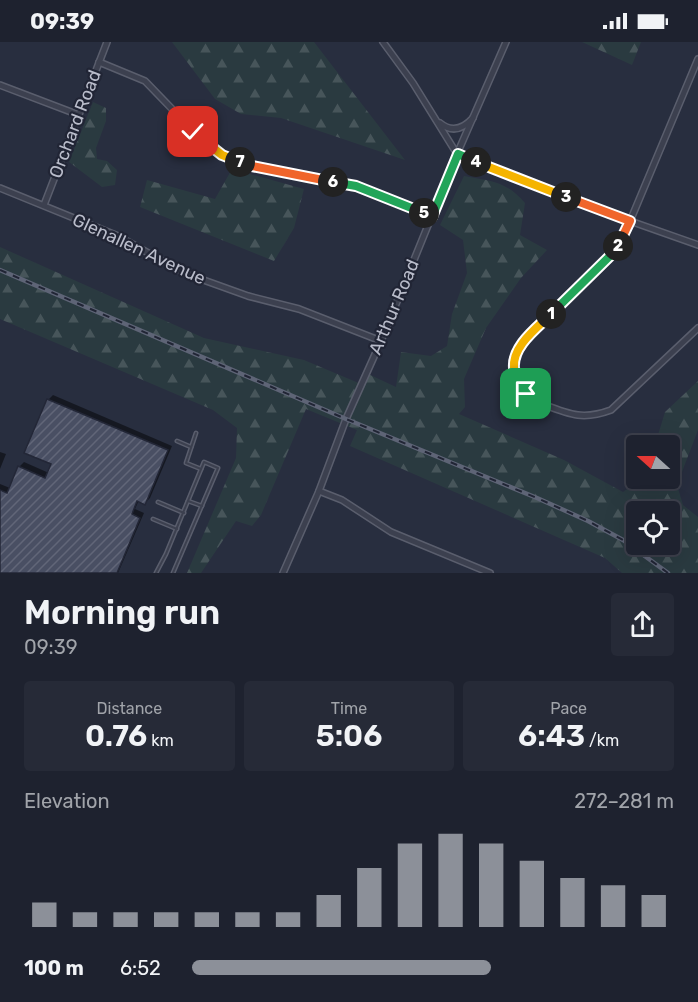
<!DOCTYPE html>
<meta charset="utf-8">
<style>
:root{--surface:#1e222f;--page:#262a37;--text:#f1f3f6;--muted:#a1a4aa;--line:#3c3f4b;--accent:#8c9099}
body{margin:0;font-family:Rubik,sans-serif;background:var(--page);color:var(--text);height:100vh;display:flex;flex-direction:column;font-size:22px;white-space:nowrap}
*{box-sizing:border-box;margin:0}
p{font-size:20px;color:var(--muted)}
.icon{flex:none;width:33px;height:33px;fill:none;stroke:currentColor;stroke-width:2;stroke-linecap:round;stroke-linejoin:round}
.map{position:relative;height:531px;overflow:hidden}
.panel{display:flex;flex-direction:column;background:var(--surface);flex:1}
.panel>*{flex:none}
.needle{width:39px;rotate:291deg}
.buttons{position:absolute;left:626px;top:393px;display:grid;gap:12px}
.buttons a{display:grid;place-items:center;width:54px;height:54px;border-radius:6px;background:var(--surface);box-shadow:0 6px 24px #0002,0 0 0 2px var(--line);font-size:30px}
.pin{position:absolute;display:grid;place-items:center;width:51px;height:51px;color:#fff;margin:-26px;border-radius:12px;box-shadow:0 3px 9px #0006}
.km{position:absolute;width:30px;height:30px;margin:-15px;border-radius:50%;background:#222;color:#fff;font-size:16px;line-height:30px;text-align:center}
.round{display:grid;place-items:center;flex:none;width:63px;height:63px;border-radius:6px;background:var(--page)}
.summary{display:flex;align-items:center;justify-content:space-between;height:102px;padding:0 24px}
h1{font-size:33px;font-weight:600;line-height:45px}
.figures{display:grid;grid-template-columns:repeat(3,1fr);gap:9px;height:102px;padding:6px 24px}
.figures div{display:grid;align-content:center;border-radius:6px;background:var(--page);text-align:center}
.figures b{font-size:30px;font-weight:600}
.figures small{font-size:16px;font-weight:400}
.figures p{font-size:16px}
.chart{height:168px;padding:12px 24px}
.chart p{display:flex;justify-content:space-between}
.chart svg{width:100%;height:108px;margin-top:6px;stroke:var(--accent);stroke-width:6}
ul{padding:0 24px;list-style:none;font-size:20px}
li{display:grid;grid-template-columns:96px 72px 1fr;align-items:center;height:45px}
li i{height:15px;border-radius:8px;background:var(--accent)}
.status{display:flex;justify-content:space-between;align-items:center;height:42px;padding:0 30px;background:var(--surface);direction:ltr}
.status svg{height:16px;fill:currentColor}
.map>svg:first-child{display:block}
.forest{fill:url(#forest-firs);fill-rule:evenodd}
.shadow{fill:#0007}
.building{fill:url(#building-hatch);stroke:#232737;stroke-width:1.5}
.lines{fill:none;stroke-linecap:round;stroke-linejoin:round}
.service-casing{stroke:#5a5e6d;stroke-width:5}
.minor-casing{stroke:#5a5e6d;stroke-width:8}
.service{stroke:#3c404f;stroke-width:2}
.minor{stroke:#3c404f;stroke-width:5}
.rail-casing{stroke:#5e6476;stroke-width:4.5}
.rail{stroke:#212535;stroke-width:2;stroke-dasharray:7;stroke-linecap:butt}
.split-1-casing{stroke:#fff;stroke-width:12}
.split-2-casing{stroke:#fff;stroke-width:12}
.split-3-casing{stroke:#fff;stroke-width:12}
.split-4-casing{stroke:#fff;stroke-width:12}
.split-5-casing{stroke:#fff;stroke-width:12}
.split-6-casing{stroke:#fff;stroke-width:12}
.split-7-casing{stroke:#fff;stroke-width:12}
.split-8-casing{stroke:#fff;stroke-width:12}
.split-1{stroke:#f5b400;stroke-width:8}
.split-2{stroke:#22a559;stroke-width:8}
.split-3{stroke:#f0652b;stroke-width:8}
.split-4{stroke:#f5b400;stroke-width:8}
.split-5{stroke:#22a559;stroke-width:8}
.split-6{stroke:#22a559;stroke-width:8}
.split-7{stroke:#f0652b;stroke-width:8}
.split-8{stroke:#f5b400;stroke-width:8}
.labels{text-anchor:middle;stroke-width:4.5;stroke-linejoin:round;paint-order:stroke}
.street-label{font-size:18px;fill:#b9bcca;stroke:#212535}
</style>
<div class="status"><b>09:39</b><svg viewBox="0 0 49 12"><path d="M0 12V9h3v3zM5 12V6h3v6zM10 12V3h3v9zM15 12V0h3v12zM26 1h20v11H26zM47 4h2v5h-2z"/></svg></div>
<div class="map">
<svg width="698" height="531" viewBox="0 0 698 531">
<defs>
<pattern id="forest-firs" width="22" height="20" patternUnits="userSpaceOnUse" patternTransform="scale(1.5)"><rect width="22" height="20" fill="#2a3a40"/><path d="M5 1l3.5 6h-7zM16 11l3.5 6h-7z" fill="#47555a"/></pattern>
<pattern id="building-hatch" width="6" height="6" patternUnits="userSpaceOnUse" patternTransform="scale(1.5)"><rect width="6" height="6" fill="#494f63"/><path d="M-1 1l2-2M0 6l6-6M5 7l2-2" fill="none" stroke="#616678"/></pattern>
</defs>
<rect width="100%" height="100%" fill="#282e3f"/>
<g class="forest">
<polygon points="172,0 314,0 405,118 281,76 241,72 215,57"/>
<polygon points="582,0 641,0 632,23"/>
<polygon points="93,60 106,66 106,79 96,106 97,117 107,119 117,128 115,143 102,145 69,120"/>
<polygon points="232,127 304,147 294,186 274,219 140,165 147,138 215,157"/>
<path d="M464 134C491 139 506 139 525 161L520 193 547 208 521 236 486 286 464 337 465 365 459 372 564 418 623 450 641 437 669 436V404L655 403 665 370 698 339V388L677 443 683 463 698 475V531H622L605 516 350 404 357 388 306 367 261 473 252 484 236 479 201 531H187L236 416 237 386 213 368 0 277V205L204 296 304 318 361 342 366 331 396 345 401 310 431 314 447 304 452 272 467 231 463 198 440 183ZM636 470H669V502H636Z"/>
</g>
<g class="shadow">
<polygon points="53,353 172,404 150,456 145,461 139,458 135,467 144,471 118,531 0,531 0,442 10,446 19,425 24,420 49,431 53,422 48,358"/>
<polygon points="0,410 6,412 0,427"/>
</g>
<polygon class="building" points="47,357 168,408 145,463 137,459 132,472 140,476 117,531 0,531 0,448 7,451 18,424 45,436 51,422 24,411"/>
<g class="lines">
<defs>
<g id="service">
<polyline points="196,391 186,421 201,427"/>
<polyline points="177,399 191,405"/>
<polyline points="188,459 202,464"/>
<polyline points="158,460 184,471"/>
<polyline points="153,477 177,487"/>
<polyline points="156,531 166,512 204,420 218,426 173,531"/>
</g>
<g id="minor">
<polyline points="383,0 413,41 457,112"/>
<path d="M698 17 623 196 613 212C593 232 520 295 515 317 510 336 528 357 545 363 571 373 584 378 611 368L698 286"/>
<polyline points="99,20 145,39 203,99 222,113 252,124 356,144 432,175"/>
<polyline points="0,43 79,73"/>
<path d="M440 81C452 91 463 87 473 76"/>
<polyline points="457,112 630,179 698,203"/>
<polyline points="0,146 118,194 184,231 248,254 299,267 381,299"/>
<polyline points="44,163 107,0"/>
<polyline points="319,449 342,458 391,490 490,531"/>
<polyline points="283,531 319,449 346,377 381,299 457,112 506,0"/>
</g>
</defs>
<use href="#service" class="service-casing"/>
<use href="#minor" class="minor-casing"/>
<use href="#service" class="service"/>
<use href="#minor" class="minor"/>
<defs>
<polyline id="rail" points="0,228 346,377 537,456 588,479 623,498 668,531"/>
</defs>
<use href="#rail" class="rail-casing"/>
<use href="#rail" class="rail"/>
</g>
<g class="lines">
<defs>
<path id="split-1" d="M526 352C522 344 515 335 514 326 512 304 537 286 551 272"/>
<polyline id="split-2" points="551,272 612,212 618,204"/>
<polyline id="split-3" points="566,155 630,179 618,204"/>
<polyline id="split-4" points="476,120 566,155"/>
<polyline id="split-5" points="424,171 432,175 458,112 476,120"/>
<polyline id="split-6" points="333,140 356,144 424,171"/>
<polyline id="split-7" points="240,120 252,124 333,140"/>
<polyline id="split-8" points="193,90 222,113 240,120"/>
</defs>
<use href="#split-1" class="split-1-casing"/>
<use href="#split-2" class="split-2-casing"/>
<use href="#split-3" class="split-3-casing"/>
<use href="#split-4" class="split-4-casing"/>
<use href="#split-5" class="split-5-casing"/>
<use href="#split-6" class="split-6-casing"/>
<use href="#split-7" class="split-7-casing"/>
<use href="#split-8" class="split-8-casing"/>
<use href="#split-1" class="split-1"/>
<use href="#split-2" class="split-2"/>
<use href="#split-3" class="split-3"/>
<use href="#split-4" class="split-4"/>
<use href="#split-5" class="split-5"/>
<use href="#split-6" class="split-6"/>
<use href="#split-7" class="split-7"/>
<use href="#split-8" class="split-8"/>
</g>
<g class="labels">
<g class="street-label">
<text transform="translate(75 82) rotate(-69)" y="6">Orchard Road</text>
<text transform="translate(139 207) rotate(25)" y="6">Glenallen Avenue</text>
<text transform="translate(394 265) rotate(-67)" y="6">Arthur Road</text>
</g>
</g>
</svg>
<div class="buttons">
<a><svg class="needle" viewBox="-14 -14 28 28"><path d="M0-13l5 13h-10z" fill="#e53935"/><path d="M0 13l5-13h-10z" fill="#a1a4aa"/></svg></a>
<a><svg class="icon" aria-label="locate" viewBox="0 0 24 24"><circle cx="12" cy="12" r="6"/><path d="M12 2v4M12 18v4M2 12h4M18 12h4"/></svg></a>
</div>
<div class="pin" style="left:526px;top:352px;background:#1e9e55"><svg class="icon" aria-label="arrive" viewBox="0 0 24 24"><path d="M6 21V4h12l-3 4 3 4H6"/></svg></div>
<div class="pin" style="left:193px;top:90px;background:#d93025"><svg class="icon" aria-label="check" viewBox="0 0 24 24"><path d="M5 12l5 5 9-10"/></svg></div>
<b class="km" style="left:551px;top:272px">1</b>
<b class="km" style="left:618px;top:204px">2</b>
<b class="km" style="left:566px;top:155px">3</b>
<b class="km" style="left:476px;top:120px">4</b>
<b class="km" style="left:424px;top:171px">5</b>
<b class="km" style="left:333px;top:140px">6</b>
<b class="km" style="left:240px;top:120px">7</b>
</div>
<section class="panel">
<div class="summary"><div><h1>Morning run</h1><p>09:39</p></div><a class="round"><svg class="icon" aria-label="share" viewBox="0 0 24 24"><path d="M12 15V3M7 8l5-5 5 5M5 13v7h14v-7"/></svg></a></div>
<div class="figures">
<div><p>Distance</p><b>0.76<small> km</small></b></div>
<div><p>Time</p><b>5:06</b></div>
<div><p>Pace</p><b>6:43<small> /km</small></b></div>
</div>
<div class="chart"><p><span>Elevation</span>272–281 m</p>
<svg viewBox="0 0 160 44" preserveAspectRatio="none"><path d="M5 44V34M15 44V38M25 44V38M35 44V38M45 44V38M55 44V38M65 44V38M75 44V31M85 44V20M95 44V10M105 44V6M115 44V10M125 44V17M135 44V24M145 44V27M155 44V31"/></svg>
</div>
<ul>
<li><b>100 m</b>6:52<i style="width:62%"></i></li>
</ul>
</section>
